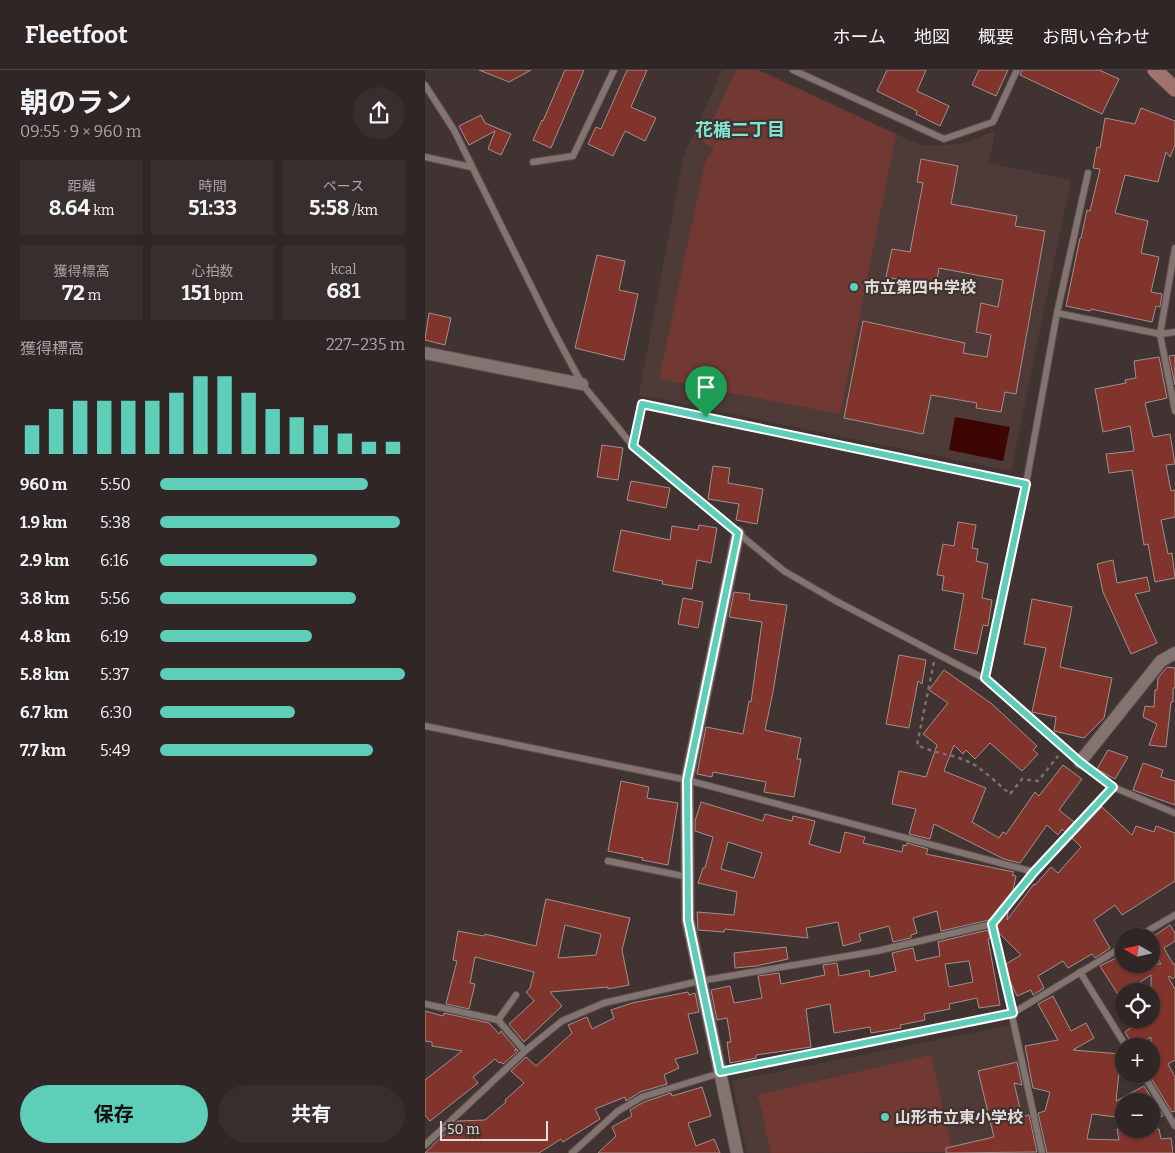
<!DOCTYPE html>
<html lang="ja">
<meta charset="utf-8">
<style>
:root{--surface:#302625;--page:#382e2d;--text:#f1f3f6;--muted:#a8a5a7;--line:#4b4342;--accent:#5eceb8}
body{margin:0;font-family:Bitter,"Noto Sans JP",serif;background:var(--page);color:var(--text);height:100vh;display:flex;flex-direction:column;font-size:19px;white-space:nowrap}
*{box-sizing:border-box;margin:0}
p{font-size:16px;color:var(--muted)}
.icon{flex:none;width:28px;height:28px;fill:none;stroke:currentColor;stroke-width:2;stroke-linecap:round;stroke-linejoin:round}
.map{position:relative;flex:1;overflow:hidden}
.side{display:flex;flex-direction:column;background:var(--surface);width:425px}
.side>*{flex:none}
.needle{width:32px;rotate:279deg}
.tools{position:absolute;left:690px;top:858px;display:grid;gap:10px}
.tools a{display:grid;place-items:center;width:45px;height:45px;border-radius:50%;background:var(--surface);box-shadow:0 1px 4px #0004,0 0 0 1px var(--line);font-size:25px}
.scale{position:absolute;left:15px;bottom:12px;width:108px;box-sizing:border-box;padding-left:5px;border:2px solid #e4dcda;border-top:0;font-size:14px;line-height:18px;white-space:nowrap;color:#e4dcda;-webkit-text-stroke:4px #403331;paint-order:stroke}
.pin{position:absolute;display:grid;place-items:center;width:42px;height:42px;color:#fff;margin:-51px -21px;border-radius:50% 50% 50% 0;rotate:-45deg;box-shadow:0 0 5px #0007}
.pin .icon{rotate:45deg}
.round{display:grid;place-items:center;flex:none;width:52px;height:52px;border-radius:26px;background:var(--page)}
.summary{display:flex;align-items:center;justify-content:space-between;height:85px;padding:0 20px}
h1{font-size:28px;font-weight:700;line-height:38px}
.metrics{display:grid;grid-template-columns:repeat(3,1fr);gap:8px;height:85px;padding:5px 20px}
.metrics div{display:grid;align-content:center;border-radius:0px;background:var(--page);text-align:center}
.metrics b{font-size:21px;font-weight:700}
.metrics small{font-size:14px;font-weight:400}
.metrics p{font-size:14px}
.chart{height:140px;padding:10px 20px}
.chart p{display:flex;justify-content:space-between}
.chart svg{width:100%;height:90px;margin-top:5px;stroke:var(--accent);stroke-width:6}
.action{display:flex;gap:10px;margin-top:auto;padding:10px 20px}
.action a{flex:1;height:58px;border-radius:30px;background:var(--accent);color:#111;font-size:20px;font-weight:700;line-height:58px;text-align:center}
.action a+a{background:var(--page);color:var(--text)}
ul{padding:0 20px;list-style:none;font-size:16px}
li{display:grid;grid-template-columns:80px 60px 1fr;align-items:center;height:38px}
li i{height:12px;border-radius:6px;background:var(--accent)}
header{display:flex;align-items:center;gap:30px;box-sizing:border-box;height:70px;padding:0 25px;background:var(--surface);border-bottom:1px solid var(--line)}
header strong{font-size:24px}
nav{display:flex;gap:28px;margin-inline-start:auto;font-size:18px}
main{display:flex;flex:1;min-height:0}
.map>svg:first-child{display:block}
.built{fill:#4e3a37}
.green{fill:#723932}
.water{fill:#3d0504}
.building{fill:#80342b;stroke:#a0918e;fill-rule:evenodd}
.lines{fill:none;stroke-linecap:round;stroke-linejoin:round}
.lane-casing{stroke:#5b514f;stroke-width:8}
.street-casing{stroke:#5b514f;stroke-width:14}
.secondary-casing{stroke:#5b514f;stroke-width:16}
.path{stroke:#7b706e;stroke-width:2.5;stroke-dasharray:4 4;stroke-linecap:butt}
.lane{stroke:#837472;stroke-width:6}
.street{stroke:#837472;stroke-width:12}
.secondary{stroke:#a2736d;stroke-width:15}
.route-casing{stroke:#fff;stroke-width:10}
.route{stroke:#5eceb8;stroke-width:6}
.poi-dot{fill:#5eceb8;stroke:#403331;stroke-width:2}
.labels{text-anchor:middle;stroke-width:4.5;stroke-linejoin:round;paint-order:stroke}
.poi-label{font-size:16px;font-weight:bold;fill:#e4dcda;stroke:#403331;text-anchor:start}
.neighbourhood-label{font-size:18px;font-weight:bold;fill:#80e5d0;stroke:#403331}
</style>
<header>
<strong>Fleetfoot</strong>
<nav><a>ホーム</a><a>地図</a><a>概要</a><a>お問い合わせ</a></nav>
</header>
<main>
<section class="side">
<div class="summary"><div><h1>朝のラン</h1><p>09:55 · 9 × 960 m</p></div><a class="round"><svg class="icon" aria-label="share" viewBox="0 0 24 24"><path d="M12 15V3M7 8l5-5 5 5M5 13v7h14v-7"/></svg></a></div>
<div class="metrics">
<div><p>距離</p><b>8.64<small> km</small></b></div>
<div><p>時間</p><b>51:33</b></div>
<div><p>ペース</p><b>5:58<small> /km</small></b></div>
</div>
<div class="metrics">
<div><p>獲得標高</p><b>72<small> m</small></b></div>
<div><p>心拍数</p><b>151<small> bpm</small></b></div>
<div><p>kcal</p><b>681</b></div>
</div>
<div class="chart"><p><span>獲得標高</span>227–235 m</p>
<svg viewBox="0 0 160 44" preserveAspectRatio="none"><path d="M5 44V30M15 44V22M25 44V18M35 44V18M45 44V18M55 44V18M65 44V14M75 44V6M85 44V6M95 44V14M105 44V22M115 44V26M125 44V30M135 44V34M145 44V38M155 44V38"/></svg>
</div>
<ul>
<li><b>960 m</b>5:50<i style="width:85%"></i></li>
<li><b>1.9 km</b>5:38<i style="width:98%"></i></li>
<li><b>2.9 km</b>6:16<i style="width:64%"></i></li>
<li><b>3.8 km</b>5:56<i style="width:80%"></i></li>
<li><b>4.8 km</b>6:19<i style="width:62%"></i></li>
<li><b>5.8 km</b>5:37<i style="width:100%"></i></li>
<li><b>6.7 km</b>6:30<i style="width:55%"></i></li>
<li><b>7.7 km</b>5:49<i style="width:87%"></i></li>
</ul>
<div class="action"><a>保存</a><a>共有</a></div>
</section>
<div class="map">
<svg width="750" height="1083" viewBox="0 0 750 1083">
<rect width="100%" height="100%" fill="#403331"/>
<g class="built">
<polygon points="297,0 333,0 497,76 536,74 570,61 564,93 646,110 586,401 214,325 258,88"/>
<polygon points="585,955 612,1083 322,1083 307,1011"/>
</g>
<g class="green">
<polygon points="311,0 333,0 471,64 415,344 234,309 280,92 289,78 278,72"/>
<polygon points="506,985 528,1082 346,1083 333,1025"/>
</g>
<polygon class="water" points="530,347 585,357 578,391 524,380"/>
<g class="building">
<polygon points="54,0 106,0 84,12"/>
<polygon points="140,0 159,0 126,78 108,70 117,50 118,51"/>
<polygon points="202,0 222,0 206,37 231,48 220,71 200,61 188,86 163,74 171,57 176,59"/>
<polygon points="462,0 501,0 492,21 524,36 515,56 491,44 492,41 452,21"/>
<polygon points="554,0 583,0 571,26 547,15"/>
<polygon points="597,0 674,0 694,9 677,44 595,5"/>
<polygon points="716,38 750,51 750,75 745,87 741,82 733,112 700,105 690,143 723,151 716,183 734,187 726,222 737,224 735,237 731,236 727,252 666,239 665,241 641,236 655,168 656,168 662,140 665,141 675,99 668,98 672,77 675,78 680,48 710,54"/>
<polygon points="56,45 60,53 86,64 76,85 63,79 70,61 44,75 34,56"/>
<polygon points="496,89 533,96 526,134 592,146 590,156 620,161 591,324 580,322 576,342 551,338 552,333 506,325 498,364 419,348 438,251 540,273 538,283 562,287 566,265 551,262 556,233 573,237 578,210 514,198 511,216 461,207 467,179 485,182 498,113 492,112"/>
<polygon points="172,185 200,191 194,220 213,224 199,290 150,278"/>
<polygon points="4,243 26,248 20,275 0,270"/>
<polygon points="750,285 750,315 744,286"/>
<polygon points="734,287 742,328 720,333 728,367 745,364 750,394 741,395 746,421 750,420 750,447 736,450 743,484 747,483 750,508 730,512 723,474 719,475 707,400 684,403 681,384 709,381 705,356 678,362 670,319 701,313 700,310 711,308 709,291"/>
<polygon points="177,375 198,378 193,410 172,407"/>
<polygon points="288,396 305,398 303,413 338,419 332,454 311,450 314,434 283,429"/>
<polygon points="206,411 245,418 241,438 202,430"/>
<polygon points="533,452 551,455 547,478 553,479 551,491 563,494 557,528 567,530 563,556 558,555 552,584 529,579 539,524 517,520 519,506 512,505 518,474 529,476"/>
<polygon points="274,455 292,458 286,493 272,490 267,519 237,514 238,511 188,501 196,460 245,470 247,456 273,460"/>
<polygon points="688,490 692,513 722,507 725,521 710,524 732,573 706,584 678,522 672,494"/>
<polygon points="309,522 325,524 324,530 362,535 348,622 340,660 376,668 372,689 376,689 369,727 339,722 341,712 288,702 287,707 272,704 281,657 318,664 324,631 326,632 337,552 304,547"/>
<polygon points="258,528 278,532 273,558 253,554"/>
<polygon points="607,529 647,537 635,597 687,608 679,648 659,668 629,661 631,647 607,642 621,578 599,574"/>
<polygon points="474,585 501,590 497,614 493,611 484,658 461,654"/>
<polygon points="742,597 750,598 750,618 748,618 748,632 746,632 741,677 724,675 732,654 718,647 720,636 729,637 730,620 732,620 733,608"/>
<polygon points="519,600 567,634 612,676 608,680 613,684 597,701 565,673 550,689 541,680 538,684 529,675 519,701 561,718 547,752 574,768 578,762 581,764 610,722 614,726 638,695 657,709 634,740 649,752 640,762 637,759 633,765 622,755 595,793 579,789 509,754 505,769 484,764 491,739 467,734 474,701 501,707 512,675 498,664 523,633 504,620"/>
<polygon points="683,680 703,687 690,709 672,699"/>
<polygon points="718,693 738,700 736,707 750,711 750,735 708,720"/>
<polygon points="196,711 224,717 222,728 253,733 243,795 217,790 218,788 183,781"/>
<path d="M276 732 338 751 340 744 367 751 368 746 390 751 384 774 415 783 420 762 440 767 438 773 477 782 478 775 481 776 482 773 503 779 501 784 589 802 587 805 591 806 588 820 564 850 516 861 512 841 488 848 492 863 486 865V868L468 872 464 856 434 864 436 871 418 876 413 852 381 858 383 868 300 859 299 862 273 860 272 842 309 845 312 822 273 813 278 798H280L288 767 270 761V751ZM303 772 337 783 329 808 296 799Z"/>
<polygon points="677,737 707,765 711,756 729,762 731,756 750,763 750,811 697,845 690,835 669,850 685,878 670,888 667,884 643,898 638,891 613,906 619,918 608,925 606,920 592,926 585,911 581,894 596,885 574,863 572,855 583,842 582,850 609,814 610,815 626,797 633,803 656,777 647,768"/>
<path d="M121 829 205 848 197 880 204 915 183 919V917L125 922 137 936 99 972 84 954 109 931 101 922 105 918 109 902 50 887 45 913 50 914 44 939 21 934 32 891 28 890 33 861 59 866 60 864 111 876ZM140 855 176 864 171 885 133 888Z"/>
<polygon points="745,855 750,863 750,871 739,878 748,894 750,894 750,907 747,909 745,906 743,907 750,919 750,990 743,994 750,1007 750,1041 747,1042 726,1008 726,967 711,976 708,976 700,962 707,957 703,949 726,949 726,905 702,921 699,921 699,923 694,926 675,896 695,886 699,894 736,894 726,879 726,868"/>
<path d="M563 860 565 868 563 869 575 935 554 938 552 928 524 934 525 939 499 944 500 950 475 955 476 958 446 963 445 957 409 963 405 934 381 939 386 977 331 985V988L305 993 302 972H306L302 948 292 950 286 920 305 916 309 933 337 928 333 906 354 903 356 914 400 905 398 895 412 893 414 906 444 900 445 907 471 901 467 883 488 878 491 891 515 886 513 872ZM544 891 548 912 524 917 520 894Z"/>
<polygon points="361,877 363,889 331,896 310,898 309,883"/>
<polygon points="263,922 264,925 270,923 274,942 263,944 273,983 250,989 254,998 239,1005 242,1014 215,1022 201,1031 200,1027 170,1039 175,1049 138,1072 136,1069 114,1083 0,1083 33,1051 60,1050 81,1032 80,1030 99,1013 86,1001 101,987 111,996 147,963 143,955 162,947 167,959 189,948 186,940 207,933"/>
<polygon points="628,926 646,961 661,953 669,968 648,980 696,984 691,1031 719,1016 738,1046 726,1051 726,1031 699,1031 699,1048 667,1044 662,1069 694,1070 692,1059 734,1059 736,1069 746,1068 748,1083 622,1083 613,1043 620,1041 625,1022 608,1018 600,976 633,970 613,934"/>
<polygon points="0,941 18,946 19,943 64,953 74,964 76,961 91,979 89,981 92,979 93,981 78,994 76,992 74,993 70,989 48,1007 53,1013 5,1051 0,1045 0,1010 37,981 7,976 7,972 0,971"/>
<polygon points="592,992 597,1015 589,1013 597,1047 604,1045 612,1082 521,1083 521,1078 569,1067 553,1001"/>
<polygon points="277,1017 286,1046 263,1053 271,1076 289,1069 295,1083 173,1083 191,1066 187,1057 207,1046 205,1040 219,1032 246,1023 247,1026"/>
</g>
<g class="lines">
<defs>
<g id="lane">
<polyline points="368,0 519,69 568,52 592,0"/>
<polyline points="0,15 29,60 127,258 157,314 208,376 359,501 411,531 560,609 655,692 688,717 750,743"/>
<polyline points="0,87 46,97"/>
<polyline points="108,92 148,86 189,0"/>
<polyline points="750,178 735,264 750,341"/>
<polyline points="632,243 735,264 750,262"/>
<polyline points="208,376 217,334 601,414"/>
<polyline points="560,609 601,414 632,243 663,103"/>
<polyline points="0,656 262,710 609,802"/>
<polyline points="183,791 263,807"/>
<polyline points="567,854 617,1083"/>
<polyline points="714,866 750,845"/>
<polyline points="655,902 701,976"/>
<polyline points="0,934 73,950 100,981"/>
<polyline points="73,950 91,925"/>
<polyline points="718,1004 750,1056"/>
<polyline points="0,1075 100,981 137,951 179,933 275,911 452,881 567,854 609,802 688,717"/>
<polyline points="147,1083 193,1041 217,1027 295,1003 588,943 699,876"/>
</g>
<g id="street">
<polyline points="0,283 157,314"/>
<polyline points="655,692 736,591 750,583"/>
<polyline points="312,1083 263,850 262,710 313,463"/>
</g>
<polyline id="secondary" points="730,0 750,19"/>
</defs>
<use href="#lane" class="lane-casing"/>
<use href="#street" class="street-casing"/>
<use href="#secondary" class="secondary-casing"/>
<path class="path" d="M509 592 492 675C510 684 530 684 548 694 561 702 573 714 585 724L597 709 613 711 633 686"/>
<use href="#lane" class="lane"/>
<use href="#street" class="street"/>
<use href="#secondary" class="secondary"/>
</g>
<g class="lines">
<defs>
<polygon id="route" points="217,334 601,414 560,608 655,692 688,717 609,802 567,854 588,943 295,1002 263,850 262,710 313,463 208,376"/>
</defs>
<use href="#route" class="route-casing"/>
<use href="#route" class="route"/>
</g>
<g class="poi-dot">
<circle cx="429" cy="217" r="5"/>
<circle cx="460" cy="1047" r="5"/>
</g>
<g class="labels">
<g class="poi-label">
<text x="439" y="223">市立第四中学校</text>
<text x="470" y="1053">山形市立東小学校</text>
</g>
<g class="neighbourhood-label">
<text x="315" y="66">花楯二丁目</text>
</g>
</g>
</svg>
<div class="tools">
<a><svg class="needle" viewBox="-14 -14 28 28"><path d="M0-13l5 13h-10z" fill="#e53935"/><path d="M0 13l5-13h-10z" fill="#a8a5a7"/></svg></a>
<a><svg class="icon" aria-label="locate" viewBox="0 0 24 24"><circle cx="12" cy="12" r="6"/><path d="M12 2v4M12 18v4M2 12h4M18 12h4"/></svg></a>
<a>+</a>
<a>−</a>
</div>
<div class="scale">50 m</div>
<div class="pin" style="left:281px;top:347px;background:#1e9e55"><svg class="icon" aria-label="arrive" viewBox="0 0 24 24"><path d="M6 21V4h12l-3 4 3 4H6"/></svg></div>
</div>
</main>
